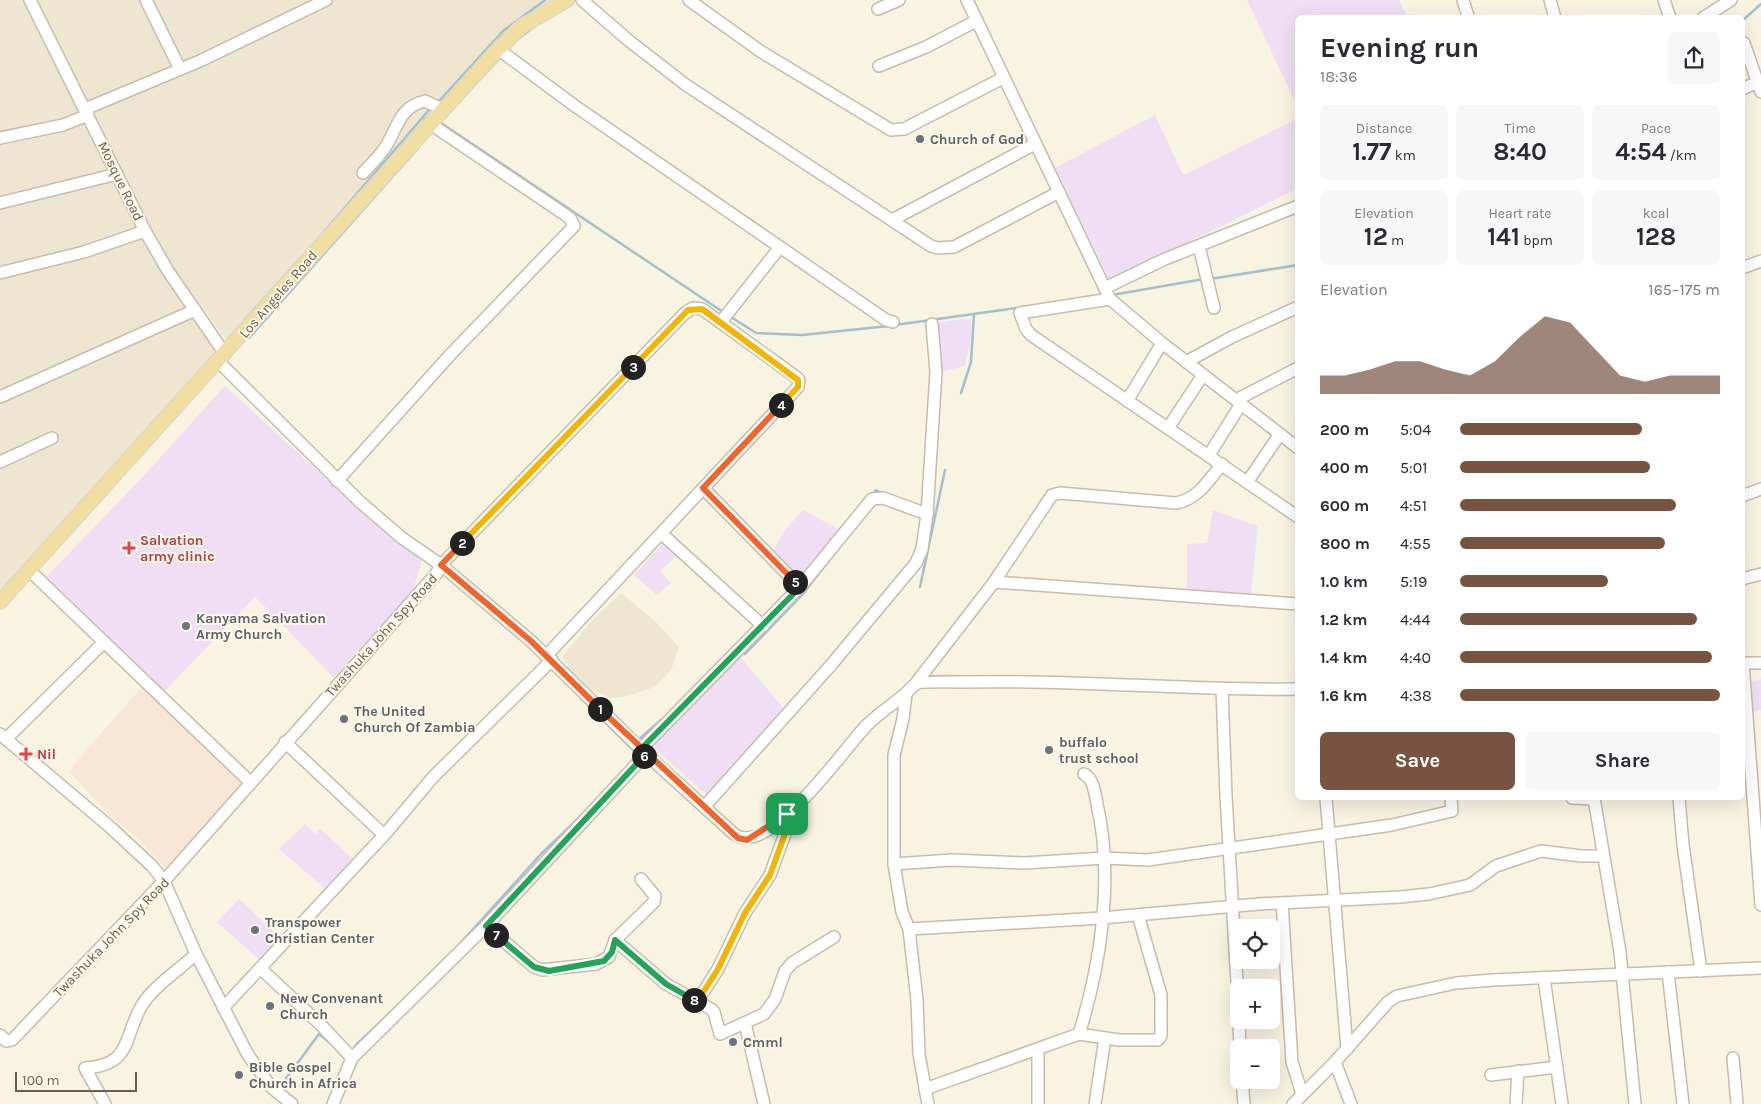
<!DOCTYPE html>
<meta charset="utf-8">
<style>
:root{--surface:#fff;--page:#f7f7f7;--text:#2b2b33;--muted:#7c7c81;--accent:#775442}
body{margin:0;font-family:Karla,sans-serif;background:var(--page);color:var(--text);height:100vh;display:flex;flex-direction:column;font-size:19px;white-space:nowrap}
*{box-sizing:border-box;margin:0}
p{font-size:16px;color:var(--muted)}
.icon{flex:none;width:28px;height:28px;fill:none;stroke:currentColor;stroke-width:2;stroke-linecap:round;stroke-linejoin:round}
.map{position:relative;flex:1;overflow:hidden}
.drawer{position:absolute;left:1295px;top:15px;width:450px;height:785px;display:flex;flex-direction:column;background:var(--surface);border-radius:8px;box-shadow:0 5px 20px #0002}
.drawer>*{flex:none}
.tools{position:absolute;left:1230px;top:919px;display:grid;gap:10px}
.tools a{display:grid;place-items:center;width:50px;height:50px;border-radius:8px;background:var(--surface);box-shadow:0 5px 20px #0002;font-size:25px}
.scale{position:absolute;left:15px;bottom:12px;width:122px;box-sizing:border-box;padding-left:5px;border:2px solid #6d5d4c;border-top:0;font-size:14px;line-height:18px;white-space:nowrap;color:#6d5d4c;-webkit-text-stroke:4px #fcf7e7;paint-order:stroke}
.pin{position:absolute;display:grid;place-items:center;width:42px;height:42px;color:#fff;margin:-21px;border-radius:10px;box-shadow:0 2px 8px #0006}
.km{position:absolute;width:25px;height:25px;margin:-12px;border-radius:50%;background:#222;color:#fff;font-size:14px;line-height:25px;text-align:center}
.round{display:grid;place-items:center;flex:none;width:52px;height:52px;border-radius:8px;background:var(--page)}
.summary{display:flex;align-items:center;justify-content:space-between;height:85px;padding:0 25px}
h1{font-size:28px;font-weight:700;line-height:38px}
.figures{display:grid;grid-template-columns:repeat(3,1fr);gap:8px;height:85px;padding:5px 25px}
.figures div{display:grid;align-content:center;border-radius:8px;background:var(--page);text-align:center}
.figures b{font-size:25px;font-weight:700}
.figures small{font-size:14px;font-weight:400}
.figures p{font-size:14px}
.chart{height:140px;padding:10px 25px}
.chart p{display:flex;justify-content:space-between}
.chart svg{width:100%;height:90px;margin-top:5px;fill:var(--accent);opacity:.7}
.primary-button{display:flex;gap:10px;margin-top:auto;padding:10px 25px}
.primary-button a{flex:1;height:58px;border-radius:8px;background:var(--accent);color:#fff;font-size:20px;font-weight:700;line-height:58px;text-align:center}
.primary-button a+a{background:var(--page);color:var(--text)}
ul{padding:0 25px;list-style:none;font-size:16px}
li{display:grid;grid-template-columns:80px 60px 1fr;align-items:center;height:38px}
li i{height:12px;border-radius:6px;background:var(--accent)}
.map>svg:first-child{display:block}
.residential{fill:#efe6d1}
.commercial{fill:#f8e6d7}
.education{fill:#f0dff4}
.lines{fill:none;stroke-linecap:round;stroke-linejoin:round}
.stream{stroke:#a1c1cf;stroke-width:2.5}
.minor-casing{stroke:#c7bcab;stroke-width:14}
.major-casing{stroke:#d9d5d0;stroke-width:16}
.minor{stroke:#fff;stroke-width:11}
.major{stroke:#f0dfa1;stroke-width:14}
.split-1-casing{stroke:#fff;stroke-width:10}
.split-2-casing{stroke:#fff;stroke-width:10}
.split-3-casing{stroke:#fff;stroke-width:10}
.split-4-casing{stroke:#fff;stroke-width:10}
.split-5-casing{stroke:#fff;stroke-width:10}
.split-6-casing{stroke:#fff;stroke-width:10}
.split-7-casing{stroke:#fff;stroke-width:10}
.split-8-casing{stroke:#fff;stroke-width:10}
.split-9-casing{stroke:#fff;stroke-width:10}
.split-1{stroke:#f0652b;stroke-width:6}
.split-2{stroke:#f0652b;stroke-width:6}
.split-3{stroke:#f5b400;stroke-width:6}
.split-4{stroke:#f5b400;stroke-width:6}
.split-5{stroke:#f0652b;stroke-width:6}
.split-6{stroke:#22a559;stroke-width:6}
.split-7{stroke:#22a559;stroke-width:6}
.split-8{stroke:#22a559;stroke-width:6}
.split-9{stroke:#f5b400;stroke-width:6}
.worship-dot{fill:#6b7280;stroke:#fcf7e7;stroke-width:2}
.health-dot{fill:#e0444e;stroke:#fcf7e7;stroke-width:2}
.labels{text-anchor:middle;stroke-width:4;stroke-linejoin:round;paint-order:stroke}
.worship-label{font-size:14px;font-weight:bold;fill:#5b616d;stroke:#fcf7e7;text-anchor:start}
.street-label{font-size:14px;fill:#6d5d4c;stroke:#fcf7e7}
.health-label{font-size:14px;font-weight:bold;fill:#be3a42;stroke:#fcf7e7;text-anchor:start}
</style>
<div class="map">
<svg width="1761" height="1104" viewBox="0 0 1761 1104">
<rect width="100%" height="100%" fill="#f9f3e2"/>
<g class="residential">
<polygon points="0,0 24,0 145,243 216,354 0,593"/>
<polygon points="38,0 554,0 502,60 458,102 228,343 161,250 98,129"/>
<polygon points="621,593 655,621 679,647 671,670 655,687 627,696 611,698 590,689 565,662 563,656 594,618"/>
</g>
<polygon class="commercial" points="142,687 147,689 247,783 167,870 138,838 108,814 70,772 77,761"/>
<g class="education">
<polygon points="1247,0 1399,0 1407,17 1298,18 1297,106"/>
<polygon points="1155,115 1183,175 1297,119 1297,189 1110,281 1055,168"/>
<polygon points="962,319 970,320 972,334 965,366 940,372 934,323"/>
<polygon points="225,386 354,504 422,560 413,591 334,678 255,597 164,692 45,578 138,482"/>
<polygon points="803,510 842,531 797,580 772,553 785,530"/>
<polygon points="1213,510 1258,526 1251,595 1187,592 1187,544 1207,543"/>
<polygon points="667,539 681,552 660,571 671,583 657,595 634,575"/>
<polygon points="737,653 791,717 709,797 649,743"/>
<polygon points="1761,679 1761,710 1753,712 1748,683"/>
<polygon points="305,824 315,834 320,829 356,862 328,891 279,849"/>
<polygon points="239,899 282,939 262,962 217,922"/>
</g>
<g class="lines">
<g class="stream">
<polyline points="1742,21 1761,4"/>
<polyline points="518,39 535,26"/>
<polyline points="440,100 503,31 545,0"/>
<polyline points="441,122 501,56"/>
<polyline points="441,123 723,312"/>
<polyline points="317,240 429,110"/>
<polyline points="1210,279 1298,265"/>
<polyline points="1112,295 1204,279"/>
<polyline points="731,317 756,333 802,335 889,326"/>
<polyline points="244,321 297,262"/>
<polyline points="895,325 1030,306"/>
<polyline points="249,338 419,147"/>
<polyline points="961,393 971,362 974,314"/>
<polyline points="872,495 876,490 884,494"/>
<polyline points="920,587 945,470"/>
<polyline points="745,654 803,594 829,560"/>
<polyline points="567,668 575,676"/>
<polyline points="579,696 638,755"/>
<polyline points="638,740 662,719"/>
<polyline points="456,948 541,854 581,816"/>
<polyline points="355,1046 397,1006"/>
<polyline points="282,1084 319,1034 330,1043"/>
</g>
<defs>
<g id="minor">
<polyline points="30,0 145,231 168,271 225,354"/>
<polyline points="146,0 180,69"/>
<polyline points="582,0 628,40 686,85 931,246 938,248 954,247 1059,192"/>
<polyline points="689,0 760,51 891,130 904,129 1003,78"/>
<polyline points="967,0 1110,299 1162,343 1298,448"/>
<polyline points="1463,0 1468,16"/>
<polyline points="1550,0 1555,18"/>
<polyline points="1664,0 1670,18"/>
<polyline points="878,9 899,0"/>
<polyline points="1703,18 1731,0"/>
<polyline points="1744,43 1761,92"/>
<polyline points="498,49 575,106 886,320 893,322"/>
<polyline points="879,66 926,47 976,21"/>
<polyline points="1742,89 1758,82"/>
<polyline points="85,109 200,61 326,0"/>
<polyline points="0,138 63,125 88,115"/>
<path d="M363 173C371 164 380 156 386 146 398 127 399 107 425 101L442 109"/>
<polyline points="0,203 117,174"/>
<polyline points="892,220 1035,144"/>
<polyline points="1199,246 1214,308"/>
<polyline points="1742,268 1761,261"/>
<polyline points="0,273 84,252 145,231"/>
<polyline points="1105,288 1165,259 1298,206"/>
<polyline points="1110,299 1020,313 1026,329 1031,335 1298,517"/>
<polyline points="721,322 780,247"/>
<path d="M218 361 359 501 402 538 441 565 531 641 646 754 734 834C768 860 846 746 867 725 878 714 892 705 905 694 908 692 912 686 916 684 920 681 957 682 965 682 1076 679 1186 691 1298 689"/>
<polyline points="1186,362 1232,337 1298,307"/>
<polyline points="0,397 195,310"/>
<polyline points="1236,400 1298,368"/>
<polyline points="1127,401 1162,343"/>
<polyline points="1168,428 1203,375"/>
<polyline points="1209,455 1241,404"/>
<polyline points="0,462 52,438"/>
<polyline points="337,481 450,355 574,226 570,218 429,123"/>
<polyline points="1248,481 1280,434"/>
<polyline points="703,488 800,587"/>
<polyline points="1742,496 1761,489"/>
<polyline points="927,514 936,372 932,324"/>
<polyline points="662,534 763,626"/>
<polyline points="29,570 250,782"/>
<polyline points="1742,579 1761,574"/>
<polyline points="994,582 1298,604"/>
<polyline points="1742,663 1761,663"/>
<polyline points="1743,663 1761,905"/>
<path d="M916 683 994 582 1052 495 1060 493 1176 503C1198 499 1209 480 1222 464"/>
<polyline points="1222,689 1226,796 1239,1017"/>
<polyline points="906,694 903,719 894,755 894,864 902,912 909,929 917,1000 919,1054 928,1104"/>
<polyline points="0,734 110,827 152,866 164,881 196,954 248,1055 271,1087 292,1104"/>
<polyline points="6,739 104,642"/>
<polyline points="285,742 384,835"/>
<polyline points="641,749 800,587 872,499 883,498 927,514 922,549 916,563 831,665 704,807"/>
<polyline points="1326,798 1347,1049"/>
<polyline points="1572,798 1594,799"/>
<polyline points="1594,798 1620,952 1635,1104"/>
<polyline points="1679,798 1683,845 1701,971"/>
<polyline points="894,864 952,860 1024,863 1105,858 1148,860 1392,825 1452,811 1451,798"/>
<polyline points="1282,903 1292,1062 1302,1094"/>
<polyline points="486,926 534,967 542,970 596,964 609,957 615,940 654,902 655,896 641,879"/>
<polyline points="909,929 1102,918 1259,904 1400,897 1429,894 1470,885 1496,866 1541,851 1581,856 1603,856"/>
<polyline points="615,940 666,984 711,1009 714,1012 720,1034 764,1014 775,999 785,971 792,963 834,937"/>
<polyline points="260,968 321,1025 352,1058"/>
<polyline points="1668,972 1683,1104"/>
<polyline points="1544,978 1562,1104"/>
<polyline points="697,1002 718,969 745,913 770,875 786,831 787,814"/>
<polyline points="223,1008 386,833 434,776 552,660"/>
<polyline points="1239,1020 1240,1048"/>
<polyline points="745,1023 764,1104"/>
<path d="M1079 1034C1101 964 1114 877 1097 804 1095 794 1094 779 1084 774"/>
<polyline points="0,1035 6,1041 12,1040 164,881 436,574 441,565 685,313 693,308 702,309 796,377 799,380 798,387 547,655"/>
<polyline points="1733,1058 1737,1104"/>
<polyline points="1335,1062 1351,1104"/>
<polyline points="1491,1075 1557,1067"/>
<polyline points="1242,1080 1244,1104"/>
<polyline points="925,1089 1079,1034 1119,1040 1158,1040 1161,1036 1161,995 1138,915"/>
<path d="M105 1104 85 1068C133 1065 123 1037 142 1005 155 985 179 970 196 954"/>
<polyline points="333,1104 352,1058 486,926 646,754"/>
<polyline points="1038,1104 1038,1049"/>
<polyline points="1095,1104 1105,1038"/>
<polyline points="1293,1104 1335,1062 1388,1002 1397,996 1456,983 1493,980 1761,968"/>
<polyline points="1516,1104 1518,1071"/>
</g>
<polyline id="major" points="0,602 498,49 522,26 567,0"/>
</defs>
<use href="#minor" class="minor-casing"/>
<use href="#major" class="major-casing"/>
<use href="#minor" class="minor"/>
<use href="#major" class="major"/>
</g>
<g class="lines">
<defs>
<polyline id="split-1" points="600,709 738,838 747,840 787,814"/>
<polyline id="split-2" points="462,543 441,565 531,641 600,709"/>
<polyline id="split-3" points="462,543 633,367"/>
<polyline id="split-4" points="633,367 688,310 702,309 798,380 798,387 781,405"/>
<polyline id="split-5" points="781,405 703,488 795,582"/>
<polyline id="split-6" points="644,756 646,754 641,749 800,587 795,582"/>
<polyline id="split-7" points="496,935 486,926 644,756"/>
<polyline id="split-8" points="496,935 534,967 549,971 604,961 612,952 615,940 666,984 694,1000"/>
<polyline id="split-9" points="694,1000 697,1002 718,969 745,913 770,875 786,831 787,814"/>
</defs>
<use href="#split-1" class="split-1-casing"/>
<use href="#split-2" class="split-2-casing"/>
<use href="#split-3" class="split-3-casing"/>
<use href="#split-4" class="split-4-casing"/>
<use href="#split-5" class="split-5-casing"/>
<use href="#split-6" class="split-6-casing"/>
<use href="#split-7" class="split-7-casing"/>
<use href="#split-8" class="split-8-casing"/>
<use href="#split-9" class="split-9-casing"/>
<use href="#split-1" class="split-1"/>
<use href="#split-2" class="split-2"/>
<use href="#split-3" class="split-3"/>
<use href="#split-4" class="split-4"/>
<use href="#split-5" class="split-5"/>
<use href="#split-6" class="split-6"/>
<use href="#split-7" class="split-7"/>
<use href="#split-8" class="split-8"/>
<use href="#split-9" class="split-9"/>
</g>
<g class="worship-dot">
<circle cx="920" cy="139" r="5"/>
<circle cx="186" cy="626" r="5"/>
<circle cx="344" cy="719" r="5"/>
<circle cx="1049" cy="750" r="5"/>
<circle cx="255" cy="930" r="5"/>
<circle cx="270" cy="1006" r="5"/>
<circle cx="733" cy="1042" r="5"/>
<circle cx="239" cy="1075" r="5"/>
</g>
<g class="health-dot">
<path d="M126.5 540.5h5v5h5v5h-5v5h-5v-5h-5v-5h5z"/>
<path d="M23.5 746.5h5v5h5v5h-5v5h-5v-5h-5v-5h5z"/>
</g>
<g class="labels">
<g class="worship-label">
<text x="930" y="144">Church of God</text>
<text x="196" y="623">Kanyama Salvation<tspan x="196" dy="16">Army Church</tspan></text>
<text x="354" y="716">The United<tspan x="354" dy="16">Church Of Zambia</tspan></text>
<text x="1059" y="747">buffalo<tspan x="1059" dy="16">trust school</tspan></text>
<text x="265" y="927">Transpower<tspan x="265" dy="16">Christian Center</tspan></text>
<text x="280" y="1003">New Convenant<tspan x="280" dy="16">Church</tspan></text>
<text x="743" y="1047">Cmml</text>
<text x="249" y="1072">Bible Gospel<tspan x="249" dy="16">Church in Africa</tspan></text>
</g>
<g class="street-label">
<text transform="translate(121 181) rotate(64)" y="5">Mosque Road</text>
<text transform="translate(278 294) rotate(-49)" y="5">Los Angeles Road</text>
<text transform="translate(381 635) rotate(-48)" y="5">Twashuka John Spy Road</text>
<text transform="translate(111 937) rotate(-46)" y="5">Twashuka John Spy Road</text>
</g>
<g class="health-label">
<text x="140" y="545">Salvation<tspan x="140" dy="16">army clinic</tspan></text>
<text x="37" y="759">Nil</text>
</g>
</g>
</svg>
<div class="tools">
<a><svg class="icon" aria-label="locate" viewBox="0 0 24 24"><circle cx="12" cy="12" r="6"/><path d="M12 2v4M12 18v4M2 12h4M18 12h4"/></svg></a>
<a>+</a>
<a>−</a>
</div>
<div class="scale">100 m</div>
<div class="pin" style="left:787px;top:814px;background:#1e9e55"><svg class="icon" aria-label="arrive" viewBox="0 0 24 24"><path d="M6 21V4h12l-3 4 3 4H6"/></svg></div>
<b class="km" style="left:600px;top:709px">1</b>
<b class="km" style="left:462px;top:543px">2</b>
<b class="km" style="left:633px;top:367px">3</b>
<b class="km" style="left:781px;top:405px">4</b>
<b class="km" style="left:795px;top:582px">5</b>
<b class="km" style="left:644px;top:756px">6</b>
<b class="km" style="left:496px;top:935px">7</b>
<b class="km" style="left:694px;top:1000px">8</b>
<section class="drawer">
<div class="summary"><div><h1>Evening run</h1><p>18:36</p></div><a class="round"><svg class="icon" aria-label="share" viewBox="0 0 24 24"><path d="M12 15V3M7 8l5-5 5 5M5 13v7h14v-7"/></svg></a></div>
<div class="figures">
<div><p>Distance</p><b>1.77<small> km</small></b></div>
<div><p>Time</p><b>8:40</b></div>
<div><p>Pace</p><b>4:54<small> /km</small></b></div>
</div>
<div class="figures">
<div><p>Elevation</p><b>12<small> m</small></b></div>
<div><p>Heart rate</p><b>141<small> bpm</small></b></div>
<div><p>kcal</p><b>128</b></div>
</div>
<div class="chart"><p><span>Elevation</span>165–175 m</p>
<svg viewBox="0 0 160 44" preserveAspectRatio="none"><path d="M0 44V35L10 35L20 32L30 28L40 28L50 32L60 35L70 28L80 16L90 6L100 9L110 22L120 35L130 38L140 35L150 35L160 35V44z"/></svg>
</div>
<ul>
<li><b>200 m</b>5:04<i style="width:70%"></i></li>
<li><b>400 m</b>5:01<i style="width:73%"></i></li>
<li><b>600 m</b>4:51<i style="width:83%"></i></li>
<li><b>800 m</b>4:55<i style="width:79%"></i></li>
<li><b>1.0 km</b>5:19<i style="width:57%"></i></li>
<li><b>1.2 km</b>4:44<i style="width:91%"></i></li>
<li><b>1.4 km</b>4:40<i style="width:97%"></i></li>
<li><b>1.6 km</b>4:38<i style="width:100%"></i></li>
</ul>
<div class="primary-button"><a>Save</a><a>Share</a></div>
</section>
</div>
